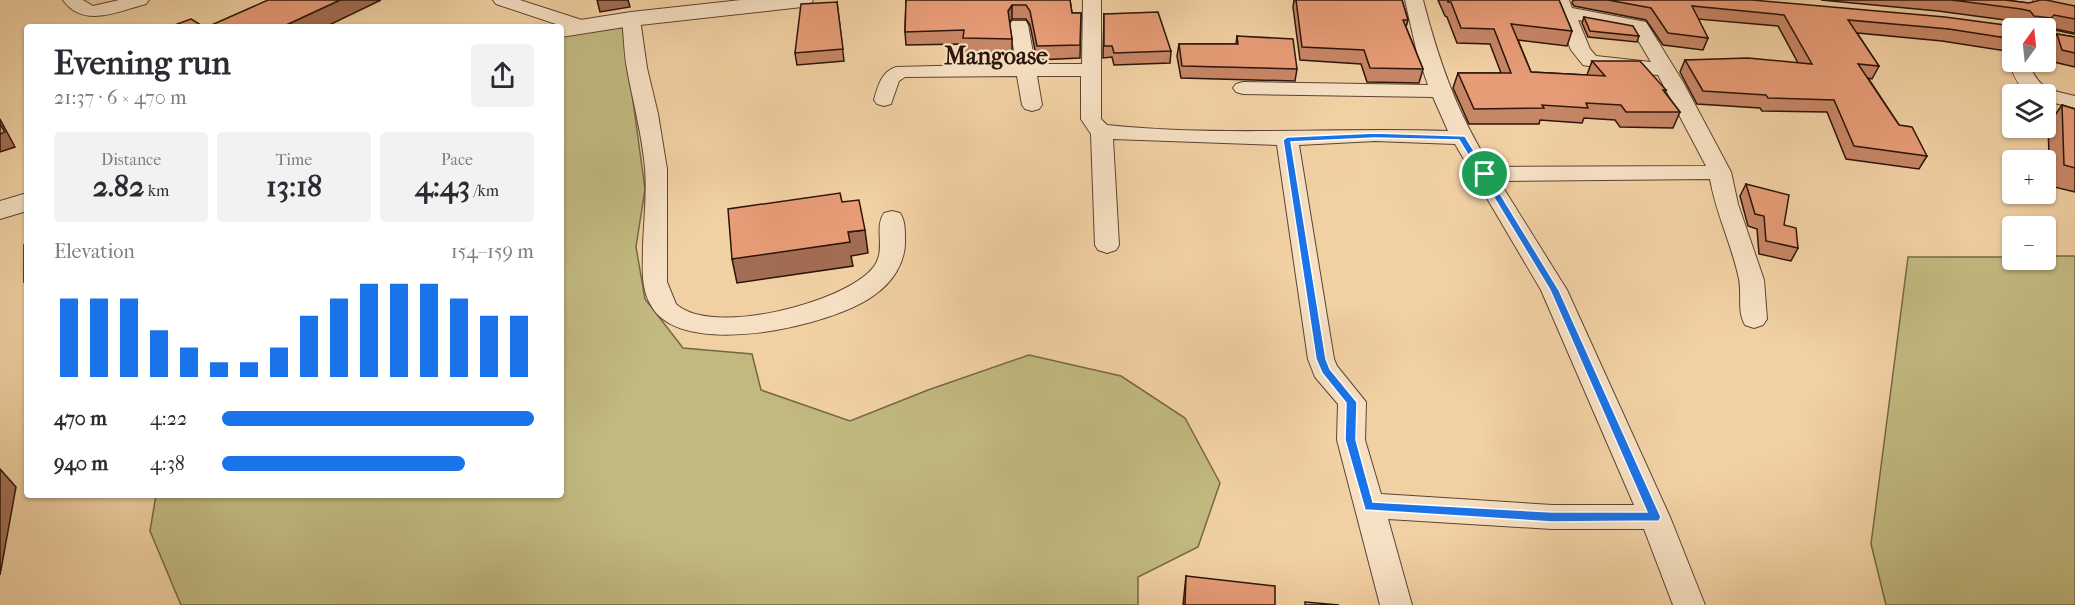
<!DOCTYPE html>
<meta charset="utf-8">
<style>
:root{--surface:#fff;--page:#f2f2f3;--text:#2b2b33;--muted:#7c7c81;--accent:#1a73e8}
body{margin:0;font-family:"IM FELL French Canon",serif;background:var(--page);color:var(--text);height:100vh;display:flex;flex-direction:column;font-size:22px;white-space:nowrap}
*{box-sizing:border-box;margin:0}
p{font-size:20px;color:var(--muted)}
.icon{flex:none;width:33px;height:33px;fill:none;stroke:currentColor;stroke-width:2;stroke-linecap:round;stroke-linejoin:round}
.map{position:relative;flex:1;overflow:hidden}
.sheet{position:absolute;left:24px;top:24px;width:540px;height:474px;display:flex;flex-direction:column;background:var(--surface);border-radius:6px;box-shadow:0 2px 4px #0004}
.sheet>*{flex:none}
.needle{width:39px;rotate:15deg}
.controls{position:absolute;left:2002px;top:18px;display:grid;gap:12px}
.controls a{display:grid;place-items:center;width:54px;height:54px;border-radius:6px;background:var(--surface);box-shadow:0 2px 4px #0004;font-size:30px}
.pin{position:absolute;display:grid;place-items:center;width:51px;height:51px;color:#fff;margin:-26px;border:3px solid #fff;border-radius:50%;box-shadow:0 2px 6px #0007}
.round{display:grid;place-items:center;flex:none;width:63px;height:63px;border-radius:6px;background:var(--page)}
.overview{display:flex;align-items:center;justify-content:space-between;height:102px;padding:0 30px}
h1{font-size:33px;font-weight:700;line-height:45px}
.stats{display:grid;grid-template-columns:repeat(3,1fr);gap:9px;height:102px;padding:6px 30px}
.stats div{display:grid;align-content:center;border-radius:6px;background:var(--page);text-align:center}
.stats b{font-size:30px;font-weight:700}
.stats small{font-size:16px;font-weight:400}
.stats p{font-size:16px}
.chart{height:168px;padding:12px 30px}
.chart p{display:flex;justify-content:space-between}
.chart svg{width:100%;height:108px;margin-top:6px;stroke:var(--accent);stroke-width:6}
ul{padding:0 30px;list-style:none;font-size:20px}
li{display:grid;grid-template-columns:96px 72px 1fr;align-items:center;height:45px}
li i{height:15px;border-radius:8px;background:var(--accent)}
.map>svg:first-child{display:block}
.green{fill:#c1b980;stroke:#766745;stroke-width:1.5}
.lines{fill:none;stroke-linecap:round;stroke-linejoin:round}
.minor-casing{stroke:#5d4430;stroke-width:2}
.tertiary-casing{stroke:#5d4430;stroke-width:2}
.primary-casing{stroke:#2c150a;stroke-width:3}
.minor{fill:#f6e0c3;fill-rule:evenodd}
.tertiary{fill:#f6e0c3;fill-rule:evenodd}
.primary{fill:#f1d0a3;fill-rule:evenodd}
.wall{fill:#c78666;stroke:#2c150a;stroke-width:1.5}
.shaded-wall{fill:#a26d53;stroke:#2c150a;stroke-width:1.5}
.building{fill:#e79c77;stroke:#2c150a;stroke-width:1.5}
.route{fill:#1a73e8;stroke:#fff;stroke-width:1.5;fill-rule:evenodd}
.labels{text-anchor:middle;stroke-width:4.5;stroke-linejoin:round;paint-order:stroke}
.far-district-label{font-size:24px;font-weight:bold;fill:#2c150a;stroke:#f6e0c3}
</style>
<div class="map">
<svg width="2075" height="605" viewBox="0 0 2075 605">
<rect width="100%" height="100%" fill="#f1d0a3"/>
<filter id="stains"><feTurbulence type="fractalNoise" baseFrequency=".00333" numOctaves="4"/><feColorMatrix values="0 0 0 0 .2 0 0 0 0 .09 0 0 0 0 .02 0 0 0 .5 -.17"/></filter>
<radialGradient id="worn" r=".72"><stop offset=".6" stop-color="#630" stop-opacity="0"/><stop offset="1" stop-color="#630" stop-opacity=".3"/></radialGradient>
<g class="green">
<polygon points="615,28 623,28 645,189 636,247 645,299 683,348 752,354 761,390 850,421 928,390 1029,355 1121,376 1185,418 1220,483 1198,547 1138,577 1138,605 181,605 150,531 156,495 561,495 561,36"/>
<polygon points="2046,256 2075,256 2075,605 1886,605 1871,544 1908,257 2013,257 2013,260 2046,260"/>
</g>
<g class="lines">
<defs>
<g id="minor">
<path d="M63 0H83L93 6 119 0H149L146 4C119 11 83 29 63 0Z"/>
<polygon points="493,0 520,0 588,22 590,26 588,30 574,30 496,4"/>
<path d="M1083 0H1101V119L1107 125C1221 137 1335 127 1448 131L1433 97 1243 94 1236 92 1233 88 1236 84 1243 82 1428 85 1417 53 1405 0H1423C1439 62 1457 113 1491 167L1706 166 1658 75 1626 73 1583 65 1571 50 1551 0H1569L1572 8 1646 22 1683 82 1731 172 1738 204 1764 280 1767 319 1763 325 1754 328 1745 325C1737 312 1742 294 1739 279 1732 245 1716 214 1710 179L1499 181 1567 290 1670 517 1705 605H1673L1644 529H1552L1388 519 1412 605H1380L1337 440 1338 404 1315 377 1308 359 1277 145 1113 139 1119 245 1116 250 1107 253 1098 250 1095 245 1091 134 1081 119V76H1037L1042 105 1039 109 1032 111 1025 109 1022 105 1017 76 905 77 899 81 891 104 884 106 877 104 874 100C878 86 881 72 896 67L1016 64 1010 25 1012 21H1026L1028 25 1035 64H1082ZM1578 20 1632 30 1651 62 1596 56 1590 49ZM1375 141 1455 144 1541 290 1634 505H1552L1381 494 1365 440 1366 402 1337 366 1334 359 1299 145Z"/>
<polygon points="1958,0 2032,0 2035,7 2032,11 2022,13 1967,5 1961,4"/>
<path d="M631 13 638 15 640 19 647 68 658 114 667 169V282L676 304C711 337 843 303 872 269 888 251 873 229 884 213L892 211 900 213C905 220 905 230 905 239 906 263 892 283 873 296 832 326 683 360 652 307 640 288 643 267 643 245 644 220 647 193 645 168 642 134 633 102 627 69 624 53 624 36 622 19L624 15Z"/>
<polygon points="2011,24 2019,28 2013,28 2013,47 2006,45 2002,30 2004,26"/>
<path d="M2012 58 2013 62H2028C2039 89 2048 90 2075 96V108L2046 101V94C2021 94 2017 85 2009 62Z"/>
</g>
<g id="tertiary">
<polygon points="741,0 813,0 810,5 802,7 631,26 561,37 561,27 551,27 561,23 631,12"/>
<polygon points="27,193 27,211 0,219 0,201"/>
</g>
<polygon id="primary" points="2046,29 2075,35 2075,49 2046,43"/>
</defs>
<use href="#minor" class="minor-casing"/>
<use href="#tertiary" class="tertiary-casing"/>
<use href="#primary" class="primary-casing"/>
<use href="#minor" class="minor"/>
<use href="#tertiary" class="tertiary"/>
<use href="#primary" class="primary"/>
</g>
<g class="wall">
<polygon points="906,0 1070,0 1072,13 1081,13 1080,58 1037,60 1030,25 1026,19 1012,19 1009,22 1012,39 1012,53 964,52 963,44 906,45 905,32"/>
<polygon points="1294,0 1402,0 1408,20 1406,27 1423,69 1419,83 1367,82 1361,64 1300,60 1293,7"/>
<polygon points="1438,0 1559,0 1572,31 1567,46 1518,40 1531,72 1587,75 1592,61 1666,90 1665,92 1680,112 1673,128 1620,127 1615,120 1584,118 1582,123 1540,120 1539,124 1469,124 1453,88 1458,73 1501,73 1490,44 1457,43 1447,17 1445,16"/>
<polygon points="1573,0 1752,0 2013,38 2013,40 2006,51 1942,41 1857,33 1879,66 1872,79 1868,78 1899,125 1927,156 1919,169 1846,159 1827,112 1762,111 1760,108 1697,104 1680,72 1685,60 1798,63 1778,26 1698,19 1708,38 1703,50 1663,45 1646,20 1574,6 1572,3"/>
<polygon points="1821,0 2005,0 2029,3 2075,6 2075,33 2046,27 2045,28 2026,27 2022,23 2013,21 1938,11"/>
<polygon points="837,2 844,61 797,65 795,53"/>
<polygon points="1104,14 1171,51 1170,63 1114,65 1112,57 1103,58"/>
<polygon points="1584,17 1639,36 1637,42 1588,37 1582,23"/>
<polygon points="2057,34 2075,37 2075,67 2054,62 2049,46"/>
<polygon points="1237,36 1297,69 1295,81 1181,78 1177,56 1179,44 1236,44"/>
<polygon points="2062,105 2075,109 2075,192 2050,186 2048,125"/>
<polygon points="1746,184 1784,225 1798,248 1791,261 1759,254 1757,229 1748,226 1740,196"/>
<polygon points="1186,576 1275,605 1183,605"/>
</g>
<g class="shaded-wall">
<polygon points="340,0 381,0 325,27 284,27 284,26"/>
<polygon points="597,0 628,0 630,7 600,12"/>
<polygon points="1012,5 1012,19 1008,24 1008,11"/>
<polygon points="0,119 15,147 0,152"/>
<polygon points="865,230 868,253 851,256 853,266 737,283 732,259 848,232"/>
<polygon points="0,469 16,487 0,575"/>
</g>
<g class="building">
<polygon points="268,0 340,0 284,26 280,25 274,27 207,27"/>
<polygon points="906,0 1070,0 1072,13 1081,13 1080,45 1037,46 1030,11 1026,5 1012,5 1008,11 1012,39 963,38 964,30 905,32"/>
<polygon points="1296,0 1402,0 1408,20 1403,20 1423,69 1370,68 1364,50 1302,47"/>
<polygon points="1448,0 1559,0 1572,31 1511,24 1531,72 1605,76 1592,61 1640,61 1666,90 1663,90 1680,112 1626,112 1621,105 1586,103 1588,108 1542,105 1544,108 1474,109 1458,73 1511,73 1494,29 1461,28 1451,2 1448,2"/>
<polygon points="1608,0 1752,0 1945,17 2005,25 2013,39 1949,29 1848,20 1879,66 1858,64 1899,125 1912,127 1927,156 1854,146 1834,100 1768,98 1766,95 1703,91 1685,60 1748,58 1812,64 1784,15 1692,6 1708,38 1668,33 1651,8"/>
<polygon points="1952,0 2005,0 2029,3 2040,0 2046,0 2075,6 2075,19 2054,15 2051,18 2034,16 2030,11 2021,9"/>
<polygon points="837,2 843,49 795,53 801,4"/>
<polygon points="1158,12 1171,51 1114,53 1112,46 1104,46 1104,14"/>
<polygon points="1584,17 1633,26 1639,36 1590,31"/>
<polygon points="191,19 204,27 169,27"/>
<polygon points="2057,34 2075,37 2075,53 2062,50"/>
<polygon points="1237,36 1293,39 1297,69 1182,66 1179,44 1238,44"/>
<polygon points="2062,105 2075,109 2075,168 2064,165"/>
<polygon points="0,124 5,132 0,134"/>
<polygon points="1746,184 1789,195 1784,225 1796,228 1798,248 1766,241 1764,216 1755,214"/>
<polygon points="840,193 842,202 859,200 865,230 848,232 850,242 732,259 728,209"/>
<polygon points="24,245 27,245 27,281 24,282"/>
<polygon points="1186,576 1275,586 1275,605 1185,605"/>
<polygon points="1305,602 1339,605 1305,605"/>
</g>
<path class="route" d="M1375 133 1465 136 1559 290 1661 517 1659 521 1552 522 1365 510 1345 440 1346 403 1322 373 1316 359 1283 140 1287 137ZM1375 138 1459 140 1550 290 1647 512H1552L1373 502 1356 440 1357 402 1330 369 1326 359 1291 142Z"/>
<g class="labels">
<g class="far-district-label">
<text x="996" y="64">Mangoase</text>
</g>
</g>
<rect width="100%" height="100%" filter="url(#stains)"/>
<rect width="100%" height="100%" fill="url(#worn)"/>
</svg>
<div class="controls">
<a><svg class="needle" viewBox="-14 -14 28 28"><path d="M0-13l5 13h-10z" fill="#e53935"/><path d="M0 13l5-13h-10z" fill="#7c7c81"/></svg></a>
<a><svg class="icon" aria-label="layers" viewBox="0 0 24 24"><path d="M12 4l9 5-9 5-9-5zM3 14l9 5 9-5"/></svg></a>
<a>+</a>
<a>−</a>
</div>
<div class="pin" style="left:1485px;top:174px;background:#1e9e55"><svg class="icon" aria-label="arrive" viewBox="0 0 24 24"><path d="M6 21V4h12l-3 4 3 4H6"/></svg></div>
<section class="sheet">
<div class="overview"><div><h1>Evening run</h1><p>21:37 · 6 × 470 m</p></div><a class="round"><svg class="icon" aria-label="share" viewBox="0 0 24 24"><path d="M12 15V3M7 8l5-5 5 5M5 13v7h14v-7"/></svg></a></div>
<div class="stats">
<div><p>Distance</p><b>2.82<small> km</small></b></div>
<div><p>Time</p><b>13:18</b></div>
<div><p>Pace</p><b>4:43<small> /km</small></b></div>
</div>
<div class="chart"><p><span>Elevation</span>154–159 m</p>
<svg viewBox="0 0 160 44" preserveAspectRatio="none"><path d="M5 44V12M15 44V12M25 44V12M35 44V25M45 44V32M55 44V38M65 44V38M75 44V32M85 44V19M95 44V12M105 44V6M115 44V6M125 44V6M135 44V12M145 44V19M155 44V19"/></svg>
</div>
<ul>
<li><b>470 m</b>4:22<i style="width:100%"></i></li>
<li><b>940 m</b>4:38<i style="width:78%"></i></li>
</ul>
</section>
</div>
